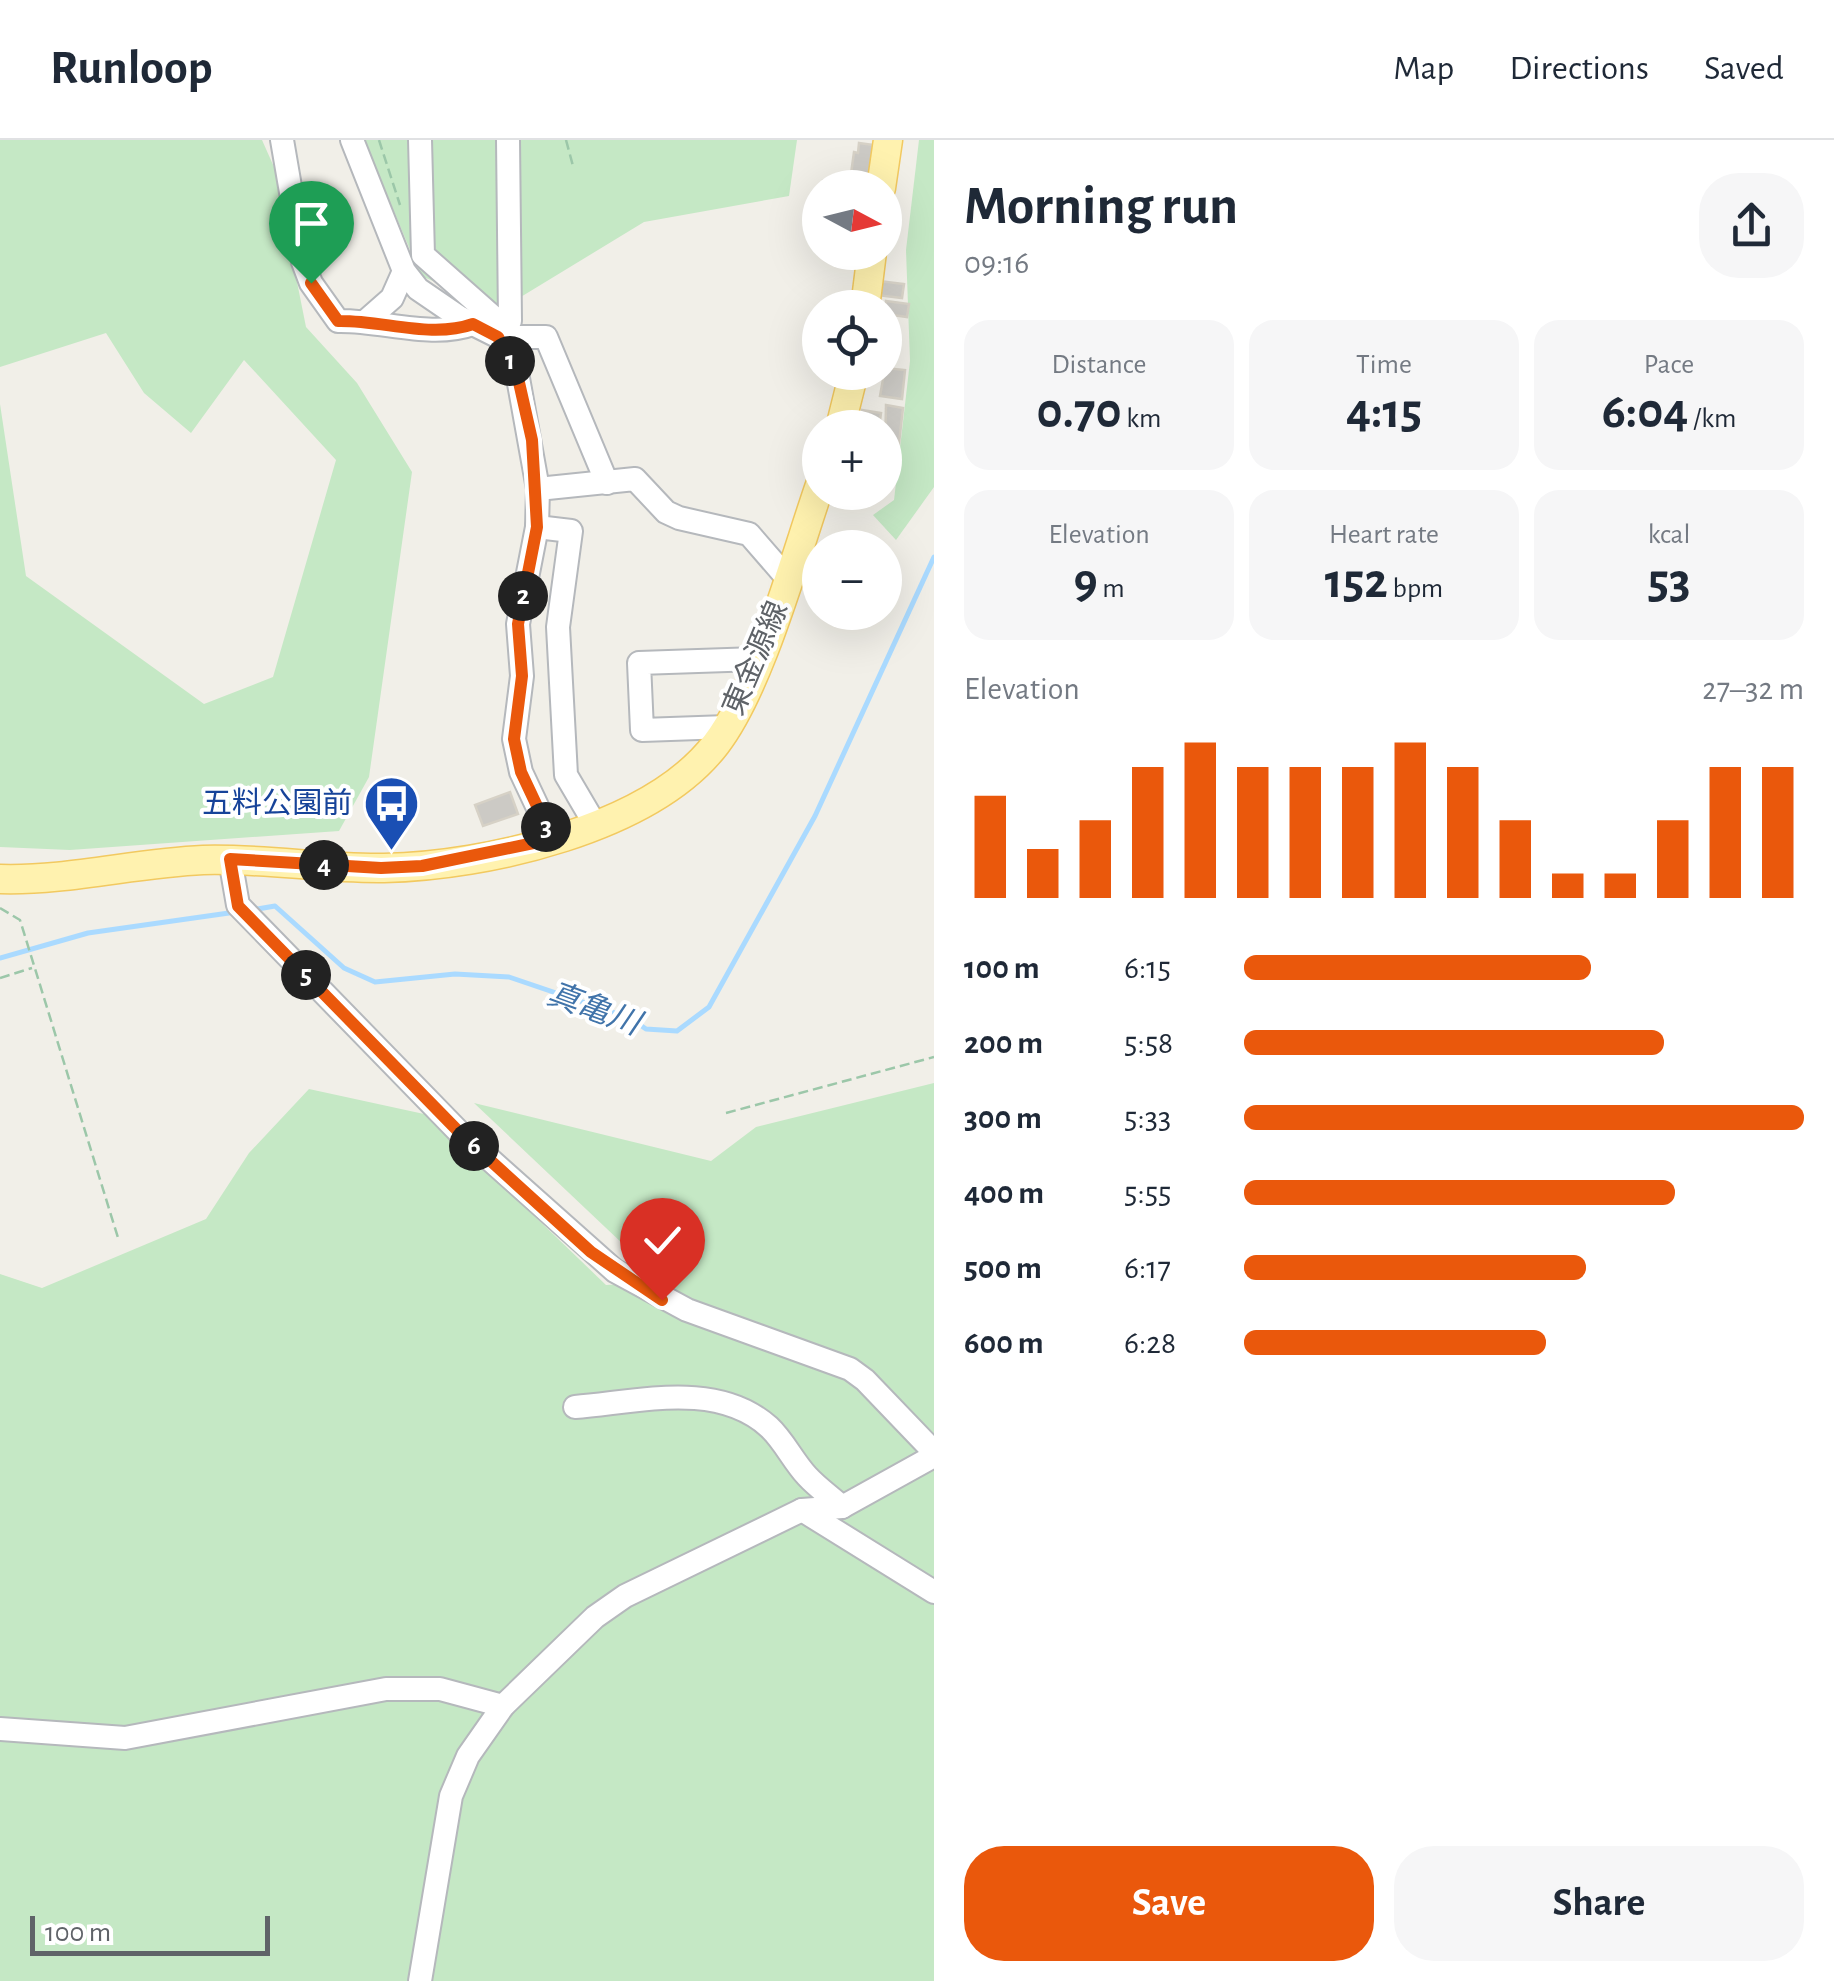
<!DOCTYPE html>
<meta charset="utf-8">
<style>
:root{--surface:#fff;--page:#f6f6f7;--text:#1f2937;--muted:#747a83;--line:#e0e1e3;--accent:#ea580c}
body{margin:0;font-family:"Alegreya Sans","Noto Sans JP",sans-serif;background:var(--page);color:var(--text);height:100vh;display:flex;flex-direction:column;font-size:38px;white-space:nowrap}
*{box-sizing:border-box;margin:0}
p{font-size:32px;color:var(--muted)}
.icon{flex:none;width:55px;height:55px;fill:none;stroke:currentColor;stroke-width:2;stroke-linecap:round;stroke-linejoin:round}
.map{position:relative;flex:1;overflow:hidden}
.side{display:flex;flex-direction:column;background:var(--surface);width:900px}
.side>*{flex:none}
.needle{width:65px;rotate:97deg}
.fabs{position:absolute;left:802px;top:30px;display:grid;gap:20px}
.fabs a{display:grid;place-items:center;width:100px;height:100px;border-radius:50%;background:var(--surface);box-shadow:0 10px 40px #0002;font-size:50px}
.scale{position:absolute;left:30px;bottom:25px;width:240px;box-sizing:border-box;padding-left:10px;border:5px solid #5f6368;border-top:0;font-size:28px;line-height:35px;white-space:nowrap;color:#5f6368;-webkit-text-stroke:8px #fff;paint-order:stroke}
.pin{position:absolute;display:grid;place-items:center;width:85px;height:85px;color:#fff;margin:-102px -42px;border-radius:50% 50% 50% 0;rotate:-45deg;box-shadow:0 0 10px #0007}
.pin .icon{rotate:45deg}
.km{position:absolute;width:50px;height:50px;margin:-25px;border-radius:50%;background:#222;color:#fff;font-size:28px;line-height:50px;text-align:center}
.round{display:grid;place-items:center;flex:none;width:105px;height:105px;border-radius:40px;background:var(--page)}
.headline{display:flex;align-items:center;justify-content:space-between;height:170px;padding:0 30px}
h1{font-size:55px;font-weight:600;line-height:75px}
.metrics{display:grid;grid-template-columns:repeat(3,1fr);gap:15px;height:170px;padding:10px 30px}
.metrics div{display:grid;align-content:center;border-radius:25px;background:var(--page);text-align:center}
.metrics b{font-size:50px;font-weight:600}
.metrics small{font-size:28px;font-weight:400}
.metrics p{font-size:28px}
.chart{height:280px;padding:20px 30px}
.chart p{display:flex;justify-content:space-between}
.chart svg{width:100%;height:180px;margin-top:10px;stroke:var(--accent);stroke-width:6}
.primary-button{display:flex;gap:20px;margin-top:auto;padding:20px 30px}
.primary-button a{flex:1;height:115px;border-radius:40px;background:var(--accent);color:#fff;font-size:40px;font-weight:600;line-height:115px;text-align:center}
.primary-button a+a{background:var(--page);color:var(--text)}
ul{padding:0 30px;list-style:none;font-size:32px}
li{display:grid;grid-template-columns:160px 120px 1fr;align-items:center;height:75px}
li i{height:25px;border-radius:12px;background:var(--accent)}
header{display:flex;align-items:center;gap:60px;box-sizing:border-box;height:140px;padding:0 50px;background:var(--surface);border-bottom:2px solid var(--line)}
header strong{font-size:48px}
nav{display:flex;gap:55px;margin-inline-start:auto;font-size:35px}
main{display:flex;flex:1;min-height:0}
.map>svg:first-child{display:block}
.green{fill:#c5e8c5}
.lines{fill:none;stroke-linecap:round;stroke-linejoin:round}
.stream{stroke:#aadaff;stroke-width:5}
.building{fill:#cccac5;stroke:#d6d1c6;stroke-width:2.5}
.minor-casing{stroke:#b5b8bc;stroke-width:26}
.major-casing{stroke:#f2c960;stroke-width:31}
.path{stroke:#9cc7a9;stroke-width:2.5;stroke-dasharray:10 5;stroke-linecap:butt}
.minor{stroke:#fff;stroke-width:22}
.major{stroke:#fff2af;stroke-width:28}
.route-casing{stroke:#fff;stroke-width:20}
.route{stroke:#ea580c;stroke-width:12}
.labels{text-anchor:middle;stroke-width:8;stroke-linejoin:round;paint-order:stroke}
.street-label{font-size:30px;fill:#5f6368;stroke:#fff}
.transit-label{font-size:30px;fill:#164399;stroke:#fff;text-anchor:end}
.water-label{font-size:32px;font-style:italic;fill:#4174aa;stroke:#fff}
</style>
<header>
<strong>Runloop</strong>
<nav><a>Map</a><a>Directions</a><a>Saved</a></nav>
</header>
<main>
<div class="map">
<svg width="934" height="1841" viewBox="0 0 934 1841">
<rect width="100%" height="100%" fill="#f1efe8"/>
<g class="green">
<polygon points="0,0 262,0 274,27 306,187 357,243 412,332 369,637 339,691 70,710 0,707 0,264 26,436 204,564 273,537 336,320 244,220 191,293 144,253 106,193 0,227"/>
<polygon points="364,0 797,0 789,56 644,82 501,169 421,136"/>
<polygon points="919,0 934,0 934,347 896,400 873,375 894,360 910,221 906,110"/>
<polygon points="934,943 934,1841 0,1841 0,1134 42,1148 206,1079 249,1013 309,949 424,974 469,1003 526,1068 606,1145 681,1141 624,1105 474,963 711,1021 756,987"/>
</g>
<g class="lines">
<g class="stream">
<polyline points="252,770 275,766 344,828 375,842 455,834 509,837 630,878 646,889 677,891 709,867 815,676 934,417"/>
<polyline points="0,818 88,793 236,772"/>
</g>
</g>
<g class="building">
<polygon points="859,3 874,5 869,44 850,41 854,12 858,13"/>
<polygon points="823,41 845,44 845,48 822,48"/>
<polygon points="879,141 904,144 902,158 877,155"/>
<polygon points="886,161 909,164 907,177 885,174"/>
<polygon points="885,228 905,230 902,259 880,256"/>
<polygon points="886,265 903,268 898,312 885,310"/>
<polygon points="862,270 881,273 879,288 860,288"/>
<polygon points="510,652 518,674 483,686 475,665"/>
</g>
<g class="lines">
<defs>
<g id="minor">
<path d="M282 0 303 122 311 143 338 181C383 180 431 199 473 184"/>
<polyline points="352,0 404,131 418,149 459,177 499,197 518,238 538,349 537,387 518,484 522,536 514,599 521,632 545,683 548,699"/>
<polyline points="420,0 423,115 492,176 499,197 510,181 508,0"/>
<polyline points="367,180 392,158 404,131"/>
<polyline points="499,197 546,197 607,343"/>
<polyline points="538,349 635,339 666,372 679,378 749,394 788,439"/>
<polyline points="537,387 571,391 558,487 566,635 596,686"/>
<polyline points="727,587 642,590 639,523 757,519"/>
<polyline points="230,719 238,765 459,992 615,1131 687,1170 850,1229 865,1240 934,1312"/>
<path d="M575 1267C638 1262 717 1240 769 1287 784 1301 793 1321 807 1336 817 1347 831 1357 842 1367"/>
<polyline points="802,1370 934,1452"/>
<polyline points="0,1589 125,1598 386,1549 440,1549 503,1566"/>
<polyline points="420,1841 451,1656 468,1616 503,1566 595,1477 625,1456 802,1370 842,1367 934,1316"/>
</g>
<g id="major">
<polyline points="881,48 888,0"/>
<polyline points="865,168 872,112"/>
<polyline points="840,288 854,232"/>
<path d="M0 739C68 741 135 723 203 720 263 718 324 729 384 728 486 726 651 689 716 604 760 547 795 417 820 345"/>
</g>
</defs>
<use href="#minor" class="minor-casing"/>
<use href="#major" class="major-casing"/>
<g class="path">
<polyline points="379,0 400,65"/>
<polyline points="566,0 573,26"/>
<polyline points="0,768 20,780 119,1101"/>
<polyline points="0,838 32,828"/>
<polyline points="726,973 934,917"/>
</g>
<use href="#minor" class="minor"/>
<use href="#major" class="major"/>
</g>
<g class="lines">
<defs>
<path id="route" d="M311 143 338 181C383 180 431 199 473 184L498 197 518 238 532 300 537 387 518 484 522 536 514 599 521 632 545 683 548 700 422 726 381 728 230 719 238 766 459 992 591 1112 662 1160"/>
</defs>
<use href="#route" class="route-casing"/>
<use href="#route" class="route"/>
</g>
<defs>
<symbol id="bus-pin" viewBox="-11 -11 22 30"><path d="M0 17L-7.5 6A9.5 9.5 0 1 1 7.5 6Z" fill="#1a4fb4" stroke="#fff"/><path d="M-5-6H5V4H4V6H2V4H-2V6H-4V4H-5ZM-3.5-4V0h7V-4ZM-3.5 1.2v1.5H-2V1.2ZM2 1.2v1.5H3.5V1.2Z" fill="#fff"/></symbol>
</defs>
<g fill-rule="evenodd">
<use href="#bus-pin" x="360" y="632" width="63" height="86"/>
</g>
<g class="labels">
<g class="street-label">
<text transform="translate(755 518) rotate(-67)" y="10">東金源線</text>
</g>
<g class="transit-label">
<text x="352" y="673">五料公園前</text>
</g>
<g class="water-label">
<text transform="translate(594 868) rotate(20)" y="11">真亀川</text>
</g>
</g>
</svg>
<div class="fabs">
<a><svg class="needle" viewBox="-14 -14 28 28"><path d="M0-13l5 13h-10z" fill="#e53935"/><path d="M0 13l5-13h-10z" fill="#747a83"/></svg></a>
<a><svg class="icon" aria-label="locate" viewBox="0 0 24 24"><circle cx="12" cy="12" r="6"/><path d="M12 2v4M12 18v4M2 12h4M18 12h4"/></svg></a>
<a>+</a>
<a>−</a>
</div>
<div class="scale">100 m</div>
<div class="pin" style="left:311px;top:143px;background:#1e9e55"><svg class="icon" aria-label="arrive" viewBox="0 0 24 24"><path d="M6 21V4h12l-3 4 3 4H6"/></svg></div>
<div class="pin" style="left:662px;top:1160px;background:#d93025"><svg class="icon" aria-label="check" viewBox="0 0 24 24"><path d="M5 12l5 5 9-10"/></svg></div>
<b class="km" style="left:510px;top:221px">1</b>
<b class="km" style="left:523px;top:456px">2</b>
<b class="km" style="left:546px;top:687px">3</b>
<b class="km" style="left:324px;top:725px">4</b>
<b class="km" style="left:306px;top:835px">5</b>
<b class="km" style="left:474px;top:1006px">6</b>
</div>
<section class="side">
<div class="headline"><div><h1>Morning run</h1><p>09:16</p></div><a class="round"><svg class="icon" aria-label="share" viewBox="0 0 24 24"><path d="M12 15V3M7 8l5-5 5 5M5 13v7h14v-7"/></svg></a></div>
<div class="metrics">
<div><p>Distance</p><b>0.70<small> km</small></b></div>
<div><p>Time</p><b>4:15</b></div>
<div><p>Pace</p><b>6:04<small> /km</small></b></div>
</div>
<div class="metrics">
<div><p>Elevation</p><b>9<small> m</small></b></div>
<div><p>Heart rate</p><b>152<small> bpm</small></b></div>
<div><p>kcal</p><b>53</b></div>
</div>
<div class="chart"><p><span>Elevation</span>27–32 m</p>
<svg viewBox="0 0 160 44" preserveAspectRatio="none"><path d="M5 44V19M15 44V32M25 44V25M35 44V12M45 44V6M55 44V12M65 44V12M75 44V12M85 44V6M95 44V12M105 44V25M115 44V38M125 44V38M135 44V25M145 44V12M155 44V12"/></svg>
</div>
<ul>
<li><b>100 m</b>6:15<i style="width:62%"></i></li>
<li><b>200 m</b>5:58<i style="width:75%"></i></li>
<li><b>300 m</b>5:33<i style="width:100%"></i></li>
<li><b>400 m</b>5:55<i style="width:77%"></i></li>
<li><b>500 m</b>6:17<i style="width:61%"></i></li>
<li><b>600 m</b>6:28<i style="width:54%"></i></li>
</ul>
<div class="primary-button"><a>Save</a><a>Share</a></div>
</section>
</main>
